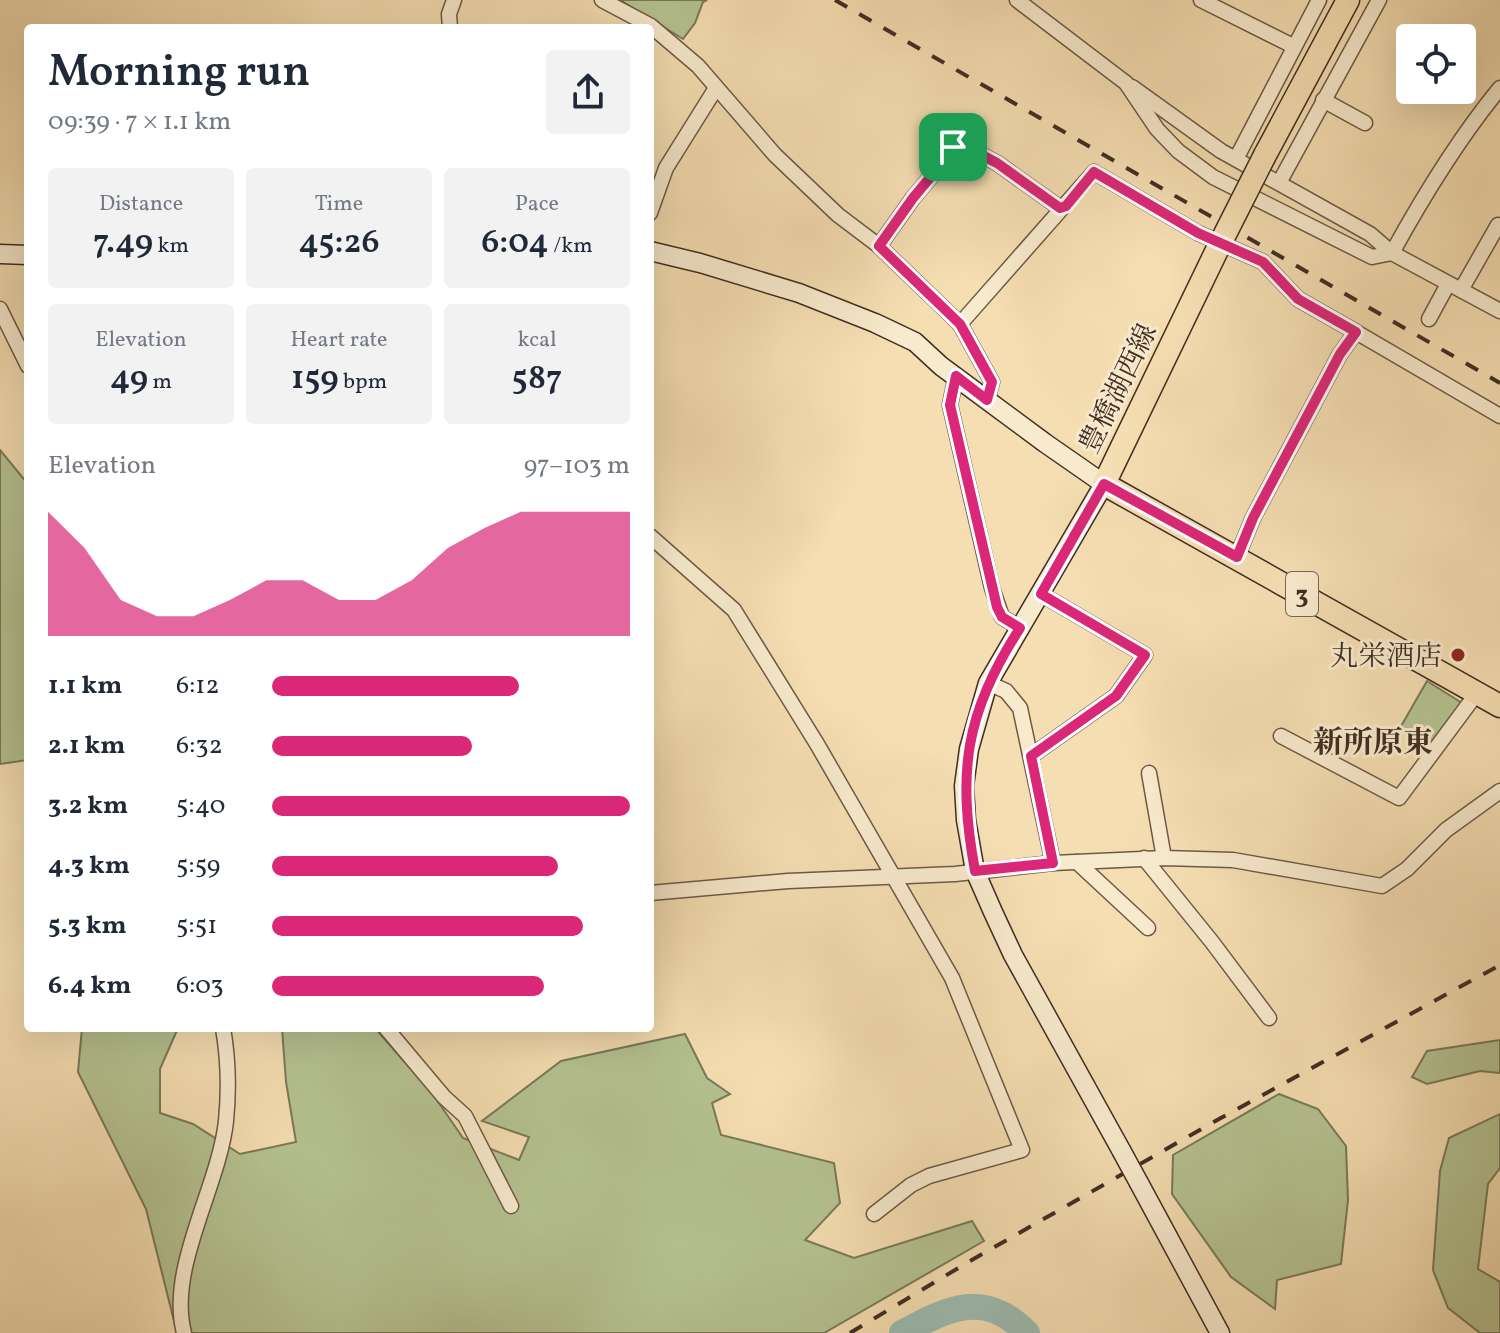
<!DOCTYPE html>
<meta charset="utf-8">
<style>
:root{--surface:#fff;--page:#f2f2f3;--text:#1f2937;--muted:#747a83;--accent:#db2777}
body{margin:0;font-family:Vollkorn,"Noto Serif JP",serif;background:var(--page);color:var(--text);height:100vh;display:flex;flex-direction:column;font-size:30px;white-space:nowrap}
*{box-sizing:border-box;margin:0}
p{font-size:26px;color:var(--muted)}
.icon{flex:none;width:44px;height:44px;fill:none;stroke:currentColor;stroke-width:2;stroke-linecap:round;stroke-linejoin:round}
.map{position:relative;flex:1;overflow:hidden}
.drawer{position:absolute;left:24px;top:24px;width:630px;height:1008px;display:flex;flex-direction:column;background:var(--surface);border-radius:8px;box-shadow:0 8px 32px #0002}
.drawer>*{flex:none}
.controls{position:absolute;left:1396px;top:24px;display:grid;gap:16px}
.controls a{display:grid;place-items:center;width:80px;height:80px;border-radius:8px;background:var(--surface);box-shadow:0 8px 32px #0002;font-size:40px}
.pin{position:absolute;display:grid;place-items:center;width:68px;height:68px;color:#fff;margin:-34px;border-radius:16px;box-shadow:0 4px 12px #0006}
.round{display:grid;place-items:center;flex:none;width:84px;height:84px;border-radius:8px;background:var(--page)}
.overview{display:flex;align-items:center;justify-content:space-between;height:136px;padding:0 24px}
h1{font-size:44px;font-weight:600;line-height:60px}
.stats{display:grid;grid-template-columns:repeat(3,1fr);gap:12px;height:136px;padding:8px 24px}
.stats div{display:grid;align-content:center;border-radius:8px;background:var(--page);text-align:center}
.stats b{font-size:34px;font-weight:600}
.stats small{font-size:22px;font-weight:400}
.stats p{font-size:22px}
.chart{height:224px;padding:16px 24px}
.chart p{display:flex;justify-content:space-between}
.chart svg{width:100%;height:144px;margin-top:8px;fill:var(--accent);opacity:.7}
ul{padding:0 24px;list-style:none;font-size:26px}
li{display:grid;grid-template-columns:128px 96px 1fr;align-items:center;height:60px}
li i{height:20px;border-radius:10px;background:var(--accent)}
.map>svg:first-child{display:block}
.green{fill:#b5c291;stroke:#7a785a;stroke-width:2}
.lines{fill:none;stroke-linecap:round;stroke-linejoin:round}
.river{stroke:#9dbbb1;stroke-width:26}
.street-casing{stroke:#6d5947;stroke-width:17}
.secondary-casing{stroke:#402d23;stroke-width:21}
.primary-casing{stroke:#402d23;stroke-width:25}
.street{stroke:#f8eacd;stroke-width:14}
.secondary{stroke:#f8eacd;stroke-width:18}
.primary{stroke:#f5deb2;stroke-width:22}
.rail{stroke:#402d23;stroke-width:4;stroke-dasharray:14 14;stroke-linecap:butt}
.secondary-bridge-casing{stroke:#402d23;stroke-width:21;stroke-linecap:butt}
.primary-bridge-casing{stroke:#402d23;stroke-width:25;stroke-linecap:butt}
.secondary-bridge{stroke:#f8eacd;stroke-width:18}
.primary-bridge{stroke:#f5deb2;stroke-width:22}
.route-casing{stroke:#fff;stroke-width:16}
.route{stroke:#db2777;stroke-width:10}
.poi-dot{fill:#8f2418;stroke:#f8eacd;stroke-width:3}
.labels{text-anchor:middle;stroke-width:6;stroke-linejoin:round;paint-order:stroke}
.shield{fill:#f8eacd;stroke:#776656;stroke-width:2}
.shield-label{font-size:26px;font-weight:bold;fill:#402d23}
.street-label{font-size:28px;fill:#402d23;stroke:#f8eacd}
.poi-label{font-size:28px;fill:#402d23;stroke:#f8eacd;text-anchor:end}
.neighbourhood-label{font-size:30px;font-weight:bold;fill:#402d23;stroke:#f8eacd}
</style>
<div class="map">
<svg width="1500" height="1333" viewBox="0 0 1500 1333">
<rect width="100%" height="100%" fill="#f5deb2"/>
<filter id="stains"><feTurbulence type="fractalNoise" baseFrequency=".0025" numOctaves="4"/><feColorMatrix values="0 0 0 0 .2 0 0 0 0 .09 0 0 0 0 .02 0 0 0 .5 -.17"/></filter>
<radialGradient id="worn" r=".72"><stop offset=".6" stop-color="#630" stop-opacity="0"/><stop offset="1" stop-color="#630" stop-opacity=".3"/></radialGradient>
<g class="green">
<polygon points="620,0 707,0 703,2 695,23 683,39"/>
<polygon points="0,450 28,484 28,760 0,764"/>
<polygon points="1427,681 1462,703 1433,749 1400,728"/>
<polygon points="82,1028 178,1028 160,1069 160,1113 193,1124 240,1154 296,1142 286,1082 282,1028 375,1028 432,1093 463,1138 519,1160 529,1137 482,1121 561,1061 685,1034 707,1078 730,1094 712,1103 721,1135 834,1163 840,1203 805,1240 854,1258 972,1221 984,1241 824,1333 177,1333 146,1209 78,1072"/>
<polygon points="1500,1040 1500,1073 1480,1071 1427,1084 1412,1077 1427,1051"/>
<polygon points="1279,1094 1318,1109 1346,1146 1348,1200 1341,1264 1277,1280 1275,1309 1231,1277 1172,1194 1173,1155"/>
<polygon points="1500,1114 1500,1168 1488,1184 1478,1269 1500,1282 1500,1333 1480,1333 1448,1308 1433,1270 1440,1171 1449,1138"/>
</g>
<g class="lines">
<path class="river" d="M902 1333C949 1308 984 1289 1027 1333"/>
<defs>
<g id="street">
<polyline points="602,0 651,26 698,66 775,155 838,215 879,246 960,324 992,382 987,400"/>
<polyline points="1017,0 1126,83 1157,129 1178,151 1213,177 1372,257 1392,253"/>
<polyline points="1201,0 1293,46"/>
<polyline points="450,28 449,14 454,0"/>
<polyline points="1132,87 1221,151 1370,234 1392,253 1500,311"/>
<polyline points="1323,100 1365,123"/>
<polyline points="1236,159 1319,0"/>
<polyline points="1279,183 1379,0"/>
<polyline points="650,213 666,168 716,88"/>
<polyline points="879,246 913,198 959,143 997,163 1060,208"/>
<path d="M1392 253C1424 195 1458 139 1500 88"/>
<polyline points="1461,290 1498,225"/>
<polyline points="0,309 28,366"/>
<polyline points="1429,319 1448,284"/>
<polyline points="960,324 1094,172 1198,233 1263,262 1298,299 1356,332"/>
<polyline points="956,376 950,405 992,588 1002,617 1020,628"/>
<polyline points="650,536 734,610 817,744 952,978 1022,1150 929,1176 911,1185 874,1214"/>
<polyline points="1237,557 1253,518 1340,354 1356,332 1500,416"/>
<polyline points="988,683 1006,691 1020,708 1053,863"/>
<polyline points="1281,736 1399,798 1477,693"/>
<polyline points="1031,756 1116,696 1145,655 1041,594"/>
<polyline points="1149,773 1164,858"/>
<polyline points="1144,858 1212,942 1269,1018"/>
<polyline points="1077,862 1148,928"/>
<polyline points="650,893 788,881 955,874 1053,863 1164,858 1233,860 1382,886 1407,869 1446,830 1500,791"/>
<polyline points="386,1028 444,1097 465,1116 511,1206"/>
<path d="M184 1333C167 1268 219 1187 226 1121 229 1091 228 1057 223 1028"/>
</g>
<g id="secondary">
<polyline points="650,251 700,263 799,293 875,323 915,342 941,366 1045,443 1104,484 988,683 969,749 964,786 966,820 975,871 993,912 1013,955 1121,1150"/>
<polyline points="0,254 28,255"/>
<polyline points="1139,1183 1220,1333"/>
</g>
<g id="primary">
<polyline points="1265,155 1348,0"/>
<polyline points="1218,248 1104,484 1500,706"/>
</g>
</defs>
<use href="#street" class="street-casing"/>
<use href="#secondary" class="secondary-casing"/>
<use href="#primary" class="primary-casing"/>
<use href="#street" class="street"/>
<use href="#secondary" class="secondary"/>
<use href="#primary" class="primary"/>
<g class="rail">
<polyline points="835,0 1500,383"/>
<polyline points="850,1333 970,1261 1219,1119 1500,965"/>
</g>
<defs>
<polyline id="secondary-bridge" points="1121,1150 1139,1183"/>
<polyline id="primary-bridge" points="1218,248 1265,155"/>
</defs>
<use href="#secondary-bridge" class="secondary-bridge-casing"/>
<use href="#primary-bridge" class="primary-bridge-casing"/>
<use href="#secondary-bridge" class="secondary-bridge"/>
<use href="#primary-bridge" class="primary-bridge"/>
</g>
<g class="lines">
<defs>
<path id="route" d="M959 143 997 163 1060 208 1066 206 1094 172 1198 233 1263 262 1298 299 1356 332 1340 354 1253 518 1237 557 1104 484 1041 594 1145 655 1116 696 1031 756 1053 863 975 871C957 771 965 714 1020 628L1002 617 997 607 950 405 956 376 987 400 992 382 960 324 879 246 913 198Z"/>
</defs>
<use href="#route" class="route-casing"/>
<use href="#route" class="route"/>
</g>
<circle class="poi-dot" cx="1458" cy="655" r="8"/>
<g class="labels">
<rect class="shield" x="1286" y="572" width="32" height="44" rx="6"/>
<g class="shield-label">
<text x="1302" y="603">3</text>
</g>
<g class="street-label">
<text transform="translate(1117 388) rotate(-64)" y="10">豊橋湖西線</text>
</g>
<g class="poi-label">
<text x="1442" y="665">丸栄酒店</text>
</g>
<g class="neighbourhood-label">
<text x="1373" y="752">新所原東</text>
</g>
</g>
<rect width="100%" height="100%" filter="url(#stains)"/>
<rect width="100%" height="100%" fill="url(#worn)"/>
</svg>
<div class="controls">
<a><svg class="icon" aria-label="locate" viewBox="0 0 24 24"><circle cx="12" cy="12" r="6"/><path d="M12 2v4M12 18v4M2 12h4M18 12h4"/></svg></a>
</div>
<div class="pin" style="left:953px;top:147px;background:#1e9e55"><svg class="icon" aria-label="arrive" viewBox="0 0 24 24"><path d="M6 21V4h12l-3 4 3 4H6"/></svg></div>
<section class="drawer">
<div class="overview"><div><h1>Morning run</h1><p>09:39 · 7 × 1.1 km</p></div><a class="round"><svg class="icon" aria-label="share" viewBox="0 0 24 24"><path d="M12 15V3M7 8l5-5 5 5M5 13v7h14v-7"/></svg></a></div>
<div class="stats">
<div><p>Distance</p><b>7.49<small> km</small></b></div>
<div><p>Time</p><b>45:26</b></div>
<div><p>Pace</p><b>6:04<small> /km</small></b></div>
</div>
<div class="stats">
<div><p>Elevation</p><b>49<small> m</small></b></div>
<div><p>Heart rate</p><b>159<small> bpm</small></b></div>
<div><p>kcal</p><b>587</b></div>
</div>
<div class="chart"><p><span>Elevation</span>97–103 m</p>
<svg viewBox="0 0 160 44" preserveAspectRatio="none"><path d="M0 44V6L10 17L20 33L30 38L40 38L50 33L60 27L70 27L80 33L90 33L100 27L110 17L120 11L130 6L140 6L150 6L160 6V44z"/></svg>
</div>
<ul>
<li><b>1.1 km</b>6:12<i style="width:69%"></i></li>
<li><b>2.1 km</b>6:32<i style="width:56%"></i></li>
<li><b>3.2 km</b>5:40<i style="width:100%"></i></li>
<li><b>4.3 km</b>5:59<i style="width:80%"></i></li>
<li><b>5.3 km</b>5:51<i style="width:87%"></i></li>
<li><b>6.4 km</b>6:03<i style="width:76%"></i></li>
</ul>
</section>
</div>
